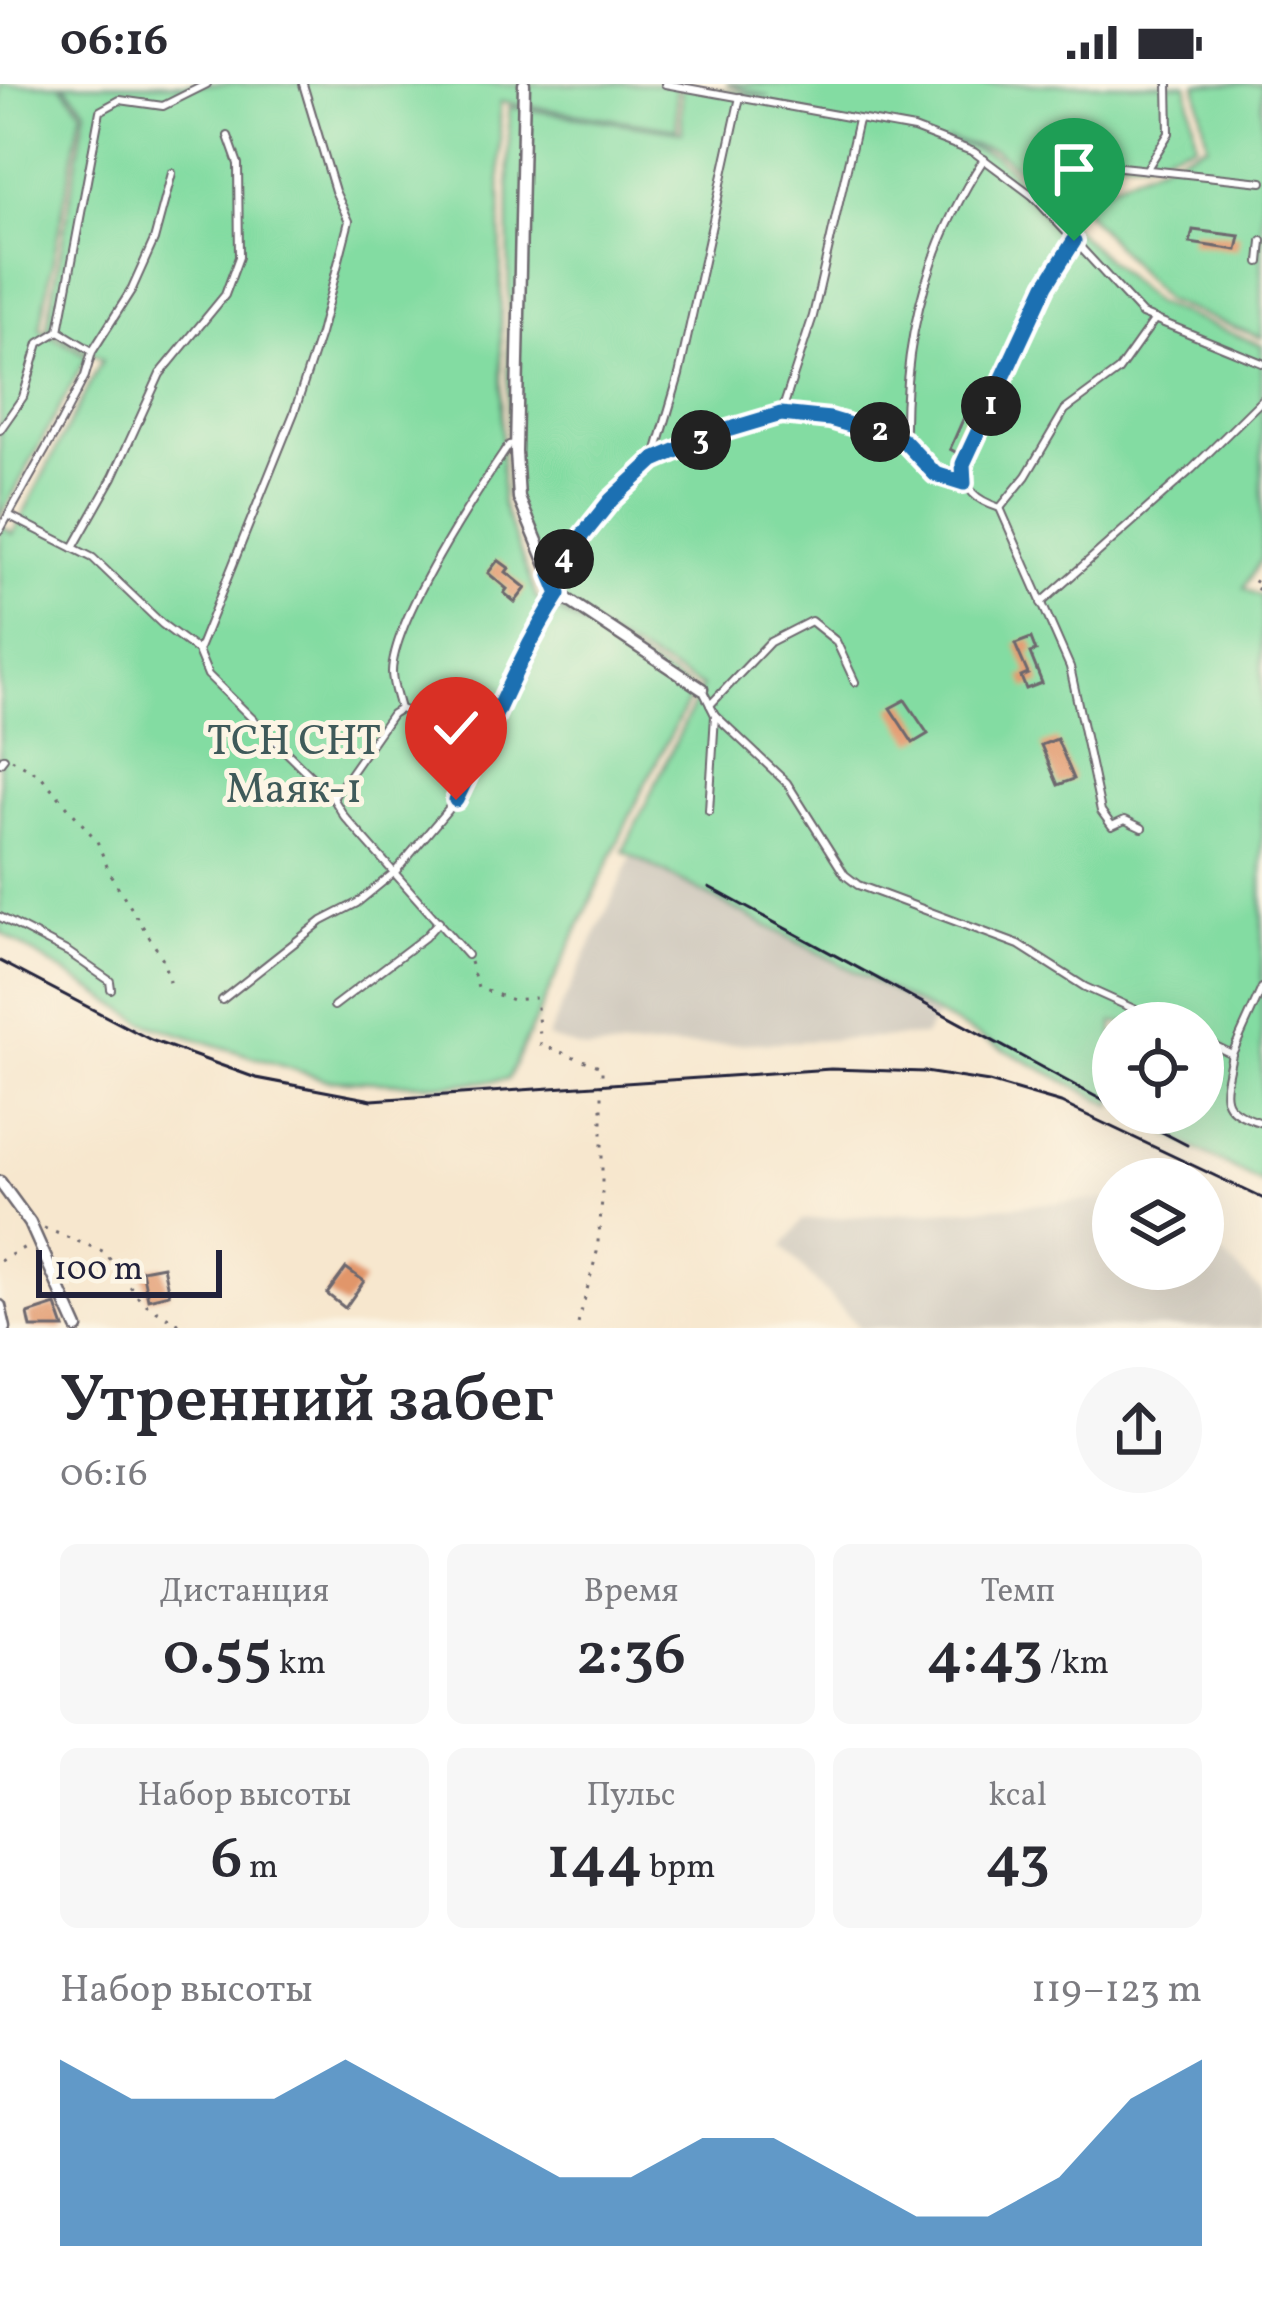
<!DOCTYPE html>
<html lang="ru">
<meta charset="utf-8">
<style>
:root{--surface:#fff;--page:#f7f7f7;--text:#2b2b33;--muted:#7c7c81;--accent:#1f6fb2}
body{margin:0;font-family:Vollkorn,serif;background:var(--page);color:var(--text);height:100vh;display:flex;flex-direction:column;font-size:45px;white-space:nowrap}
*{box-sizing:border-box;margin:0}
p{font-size:39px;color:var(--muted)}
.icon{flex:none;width:66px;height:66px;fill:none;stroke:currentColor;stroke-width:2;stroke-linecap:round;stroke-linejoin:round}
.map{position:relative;height:1244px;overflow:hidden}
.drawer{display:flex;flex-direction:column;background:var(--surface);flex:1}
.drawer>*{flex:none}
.tools{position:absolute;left:1092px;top:918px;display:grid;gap:24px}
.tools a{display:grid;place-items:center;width:132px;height:132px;border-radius:50%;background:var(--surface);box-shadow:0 12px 48px #0002;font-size:60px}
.scale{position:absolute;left:36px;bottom:30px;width:186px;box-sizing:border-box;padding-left:12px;border:6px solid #22223b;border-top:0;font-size:33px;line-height:42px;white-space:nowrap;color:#22223b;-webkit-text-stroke:9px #fcf5e5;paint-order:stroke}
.pin{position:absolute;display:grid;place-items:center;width:102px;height:102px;color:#fff;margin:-123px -51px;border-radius:50% 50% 50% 0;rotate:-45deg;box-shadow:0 0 12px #0007}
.pin .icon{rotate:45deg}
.km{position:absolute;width:60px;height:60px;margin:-30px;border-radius:50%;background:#222;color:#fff;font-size:33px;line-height:60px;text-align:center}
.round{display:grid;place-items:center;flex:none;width:126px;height:126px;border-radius:63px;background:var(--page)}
.overview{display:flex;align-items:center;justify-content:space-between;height:204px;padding:0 60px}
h1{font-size:66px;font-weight:600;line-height:90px}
.metrics{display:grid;grid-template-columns:repeat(3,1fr);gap:18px;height:204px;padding:12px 60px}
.metrics div{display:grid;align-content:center;border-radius:18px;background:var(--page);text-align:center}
.metrics b{font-size:60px;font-weight:600}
.metrics small{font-size:33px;font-weight:400}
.metrics p{font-size:33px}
.chart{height:336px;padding:24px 60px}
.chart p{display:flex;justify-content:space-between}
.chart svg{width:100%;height:216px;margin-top:12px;fill:var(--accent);opacity:.7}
.status{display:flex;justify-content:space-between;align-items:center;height:84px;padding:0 60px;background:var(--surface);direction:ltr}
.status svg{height:33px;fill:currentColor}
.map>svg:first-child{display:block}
.industrial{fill:#c9c3b8}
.green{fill:#83dca2;stroke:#527f6e;stroke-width:3}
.building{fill:#e1966a}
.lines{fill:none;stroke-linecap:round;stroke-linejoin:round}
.lane-casing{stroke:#6d676e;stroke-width:10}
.street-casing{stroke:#6d676e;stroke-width:15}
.path{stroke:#6d676e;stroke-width:3;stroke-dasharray:3 9;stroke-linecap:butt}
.lane{stroke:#fff;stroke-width:6}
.street{stroke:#fff;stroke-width:10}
.rail{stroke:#22223b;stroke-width:3}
.route-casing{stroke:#fff;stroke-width:24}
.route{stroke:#1f6fb2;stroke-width:15}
.labels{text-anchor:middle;stroke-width:10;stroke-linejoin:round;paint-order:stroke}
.park-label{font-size:42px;fill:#3f5a5a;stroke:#fcf5e5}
</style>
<div class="status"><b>06:16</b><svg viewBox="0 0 49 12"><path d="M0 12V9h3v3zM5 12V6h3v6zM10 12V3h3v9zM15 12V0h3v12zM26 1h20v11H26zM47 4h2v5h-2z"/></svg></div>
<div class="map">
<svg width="1262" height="1244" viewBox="0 0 1262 1244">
<rect width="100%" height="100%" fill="#fcf5e5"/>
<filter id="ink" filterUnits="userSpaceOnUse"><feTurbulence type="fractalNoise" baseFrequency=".00833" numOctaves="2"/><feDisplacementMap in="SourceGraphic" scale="24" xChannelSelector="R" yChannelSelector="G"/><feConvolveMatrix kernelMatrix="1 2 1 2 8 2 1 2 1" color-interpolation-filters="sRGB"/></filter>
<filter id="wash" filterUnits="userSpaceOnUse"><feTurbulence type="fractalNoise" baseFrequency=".004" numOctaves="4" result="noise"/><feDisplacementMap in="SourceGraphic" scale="48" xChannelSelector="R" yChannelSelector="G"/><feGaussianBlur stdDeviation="2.7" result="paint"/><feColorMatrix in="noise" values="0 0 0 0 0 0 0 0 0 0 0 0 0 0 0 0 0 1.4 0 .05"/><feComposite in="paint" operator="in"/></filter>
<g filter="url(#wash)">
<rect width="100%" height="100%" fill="#f7e7ce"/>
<g class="industrial">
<polygon points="683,664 949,913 924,952 588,966 547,954"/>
<polygon points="1113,1115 1113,1185 1203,1185 1203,1152 1262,1208 1262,1244 860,1244 783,1163 802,1136"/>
</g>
<g class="green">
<polygon points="0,0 60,0 82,26 40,245 87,272 0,435"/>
<polygon points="64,0 676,0 677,45 500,18 502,419 537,515 694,606 643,704 508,995 449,1001 327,996 145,939 0,848 0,441 13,450 102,276 47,244 86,25"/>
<polygon points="681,0 770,13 726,0 1187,0 1196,59 1145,76 1088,75 1040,104 995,66 946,55 994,71 1154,219 1262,261 1262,474 1244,504 1262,513 1262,1099 1126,1029 1203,1029 1203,939 1113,939 1113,1022 623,767 702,603 562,527 545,503 508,413 509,23 682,48"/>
<polygon points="1196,0 1262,0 1262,254 1165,217 1075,116 1207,60"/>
</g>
<g id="blocks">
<g class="building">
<polygon points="1193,146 1240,152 1237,166 1190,159"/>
<polygon points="969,322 979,328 959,370 950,365"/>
<polygon points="498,476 509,484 506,488 526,504 515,518 504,509 507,505 488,489"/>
<polygon points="1031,554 1036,567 1030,569 1042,599 1026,605 1021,593 1028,590 1015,560"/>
<polygon points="905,616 928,650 913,659 890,624"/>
<polygon points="1057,655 1074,695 1058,701 1041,661"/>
<polygon points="163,1182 169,1210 148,1215 142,1186"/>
<polygon points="346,1184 364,1197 345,1224 327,1210"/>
<polygon points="56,1221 64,1244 31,1244 28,1230"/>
</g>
</g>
</g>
<g filter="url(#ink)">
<use href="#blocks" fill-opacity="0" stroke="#6d676e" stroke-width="3"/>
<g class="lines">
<defs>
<g id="lane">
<polyline points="665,0 914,45 974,68 1033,112 1142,230 1262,279"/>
<polyline points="1148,83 1169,49 1168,0"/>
<polyline points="1033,112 1070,99 1093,80 1262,98"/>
<path d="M1073 158 1046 201 963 380C964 407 976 416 1000 424L1026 392 1065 326 1118 287 1155 235"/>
<polyline points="1260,178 1262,157"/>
<polyline points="59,247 92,267"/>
<polyline points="781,330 813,232 858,36"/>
<polyline points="0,346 23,313 39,259 59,247 100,27 120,16 163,22 207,0"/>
<polyline points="654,376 679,291 740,13"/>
<path d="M964 399 935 390 905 357C903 255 927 161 984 75"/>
<polyline points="1000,424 1070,583 1101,727 1112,742 1125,736 1142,744"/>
<path d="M10 432 93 474 162 540 198 567 208 591 333 714 392 630 400 625C431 634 456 656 472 683"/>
<polyline points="0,446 61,338 85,292 92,268 132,205 154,156 172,89"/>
<polyline points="73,464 113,393 160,290 225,211 239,173 238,80 228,52"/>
<path d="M551 490C582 452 611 412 650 380 663 369 683 363 700 356 777 322 827 329 905 357"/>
<polyline points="1041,519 1192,385 1262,316"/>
<polyline points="198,567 294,329 320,250 349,137 335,107 303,0"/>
<polyline points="702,605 715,631 709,727"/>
<polyline points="710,621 770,558 811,537 836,557 855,598"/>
<path d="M400 625C397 613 392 600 392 588 393 535 477 408 509 361L516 360"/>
<polyline points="715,631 787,699 845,791 858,801 1019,861 1085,903 1165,939"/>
<polyline points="0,679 4,674"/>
<polyline points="333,714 344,732 467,871"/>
<polyline points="0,833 68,868 110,897 111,905"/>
<polyline points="222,916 322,837 357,819 395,788 456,716 512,602 532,551 559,510"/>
<polyline points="334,922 425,853 439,837"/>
<path d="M1203 956 1232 970C1224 1012 1214 1024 1262 1039"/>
<polyline points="1232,970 1262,904"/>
</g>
<g id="street">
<polyline points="524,0 516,368 519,414 559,510 702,605"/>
<polyline points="0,1098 30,1139 77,1244"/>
<polyline points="0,1222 5,1244"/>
</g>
</defs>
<use href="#lane" class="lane-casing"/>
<use href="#street" class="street-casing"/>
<g class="path">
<polyline points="1262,486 1252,502 1262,507"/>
<polyline points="12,675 40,691 97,757 110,790 163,875 170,901"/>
<polyline points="470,878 478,904 513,916 536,914 541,961 602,983 602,1116 597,1168 577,1244"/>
<polyline points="44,1144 105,1168 141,1217 185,1244"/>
<polyline points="0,1177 27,1162"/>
</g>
<use href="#lane" class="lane"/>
<use href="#street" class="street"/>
<g class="rail">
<polyline points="709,803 1113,1022"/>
<polyline points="0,877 151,956 256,994 372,1016 831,985 925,988 989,998 1061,1019 1262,1114"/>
<polyline points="1125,1029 1187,1061"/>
</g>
</g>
</g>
<g class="lines" filter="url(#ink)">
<defs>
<path id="route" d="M456 716C490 647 517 574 559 510L551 491 611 416 654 376 717 349 781 330 830 335 904 357 935 390 964 399 963 380 1046 201 1074 157"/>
</defs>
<use href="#route" class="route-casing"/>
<use href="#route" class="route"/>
</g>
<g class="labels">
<g class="park-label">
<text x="294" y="670">ТСН СНТ<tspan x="294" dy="48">Маяк-1</tspan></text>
</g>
</g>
</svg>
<div class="tools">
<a><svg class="icon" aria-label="locate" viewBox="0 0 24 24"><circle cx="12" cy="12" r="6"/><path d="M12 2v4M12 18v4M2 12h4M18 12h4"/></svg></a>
<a><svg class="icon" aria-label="layers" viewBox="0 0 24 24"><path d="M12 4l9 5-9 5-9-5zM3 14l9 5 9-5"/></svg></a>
</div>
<div class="scale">100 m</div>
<div class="pin" style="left:1074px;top:157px;background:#1e9e55"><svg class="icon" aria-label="arrive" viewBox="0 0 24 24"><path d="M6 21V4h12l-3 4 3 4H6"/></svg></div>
<div class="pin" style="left:456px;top:716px;background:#d93025"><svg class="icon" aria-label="check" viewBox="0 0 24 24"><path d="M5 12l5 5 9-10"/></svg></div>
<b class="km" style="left:991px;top:322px">1</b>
<b class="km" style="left:880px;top:348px">2</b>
<b class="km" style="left:701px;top:356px">3</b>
<b class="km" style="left:564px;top:475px">4</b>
</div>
<section class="drawer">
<div class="overview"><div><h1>Утренний забег</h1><p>06:16</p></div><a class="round"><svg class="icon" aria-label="share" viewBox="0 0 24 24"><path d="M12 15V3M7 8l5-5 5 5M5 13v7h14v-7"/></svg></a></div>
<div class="metrics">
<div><p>Дистанция</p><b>0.55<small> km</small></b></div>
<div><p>Время</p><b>2:36</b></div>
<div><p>Темп</p><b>4:43<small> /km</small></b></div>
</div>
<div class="metrics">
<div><p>Набор высоты</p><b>6<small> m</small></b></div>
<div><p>Пульс</p><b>144<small> bpm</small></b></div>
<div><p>kcal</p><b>43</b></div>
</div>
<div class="chart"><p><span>Набор высоты</span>119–123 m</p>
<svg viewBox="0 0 160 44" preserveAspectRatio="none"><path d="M0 44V6L10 14L20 14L30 14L40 6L50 14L60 22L70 30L80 30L90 22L100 22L110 30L120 38L130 38L140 30L150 14L160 6V44z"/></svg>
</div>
</section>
